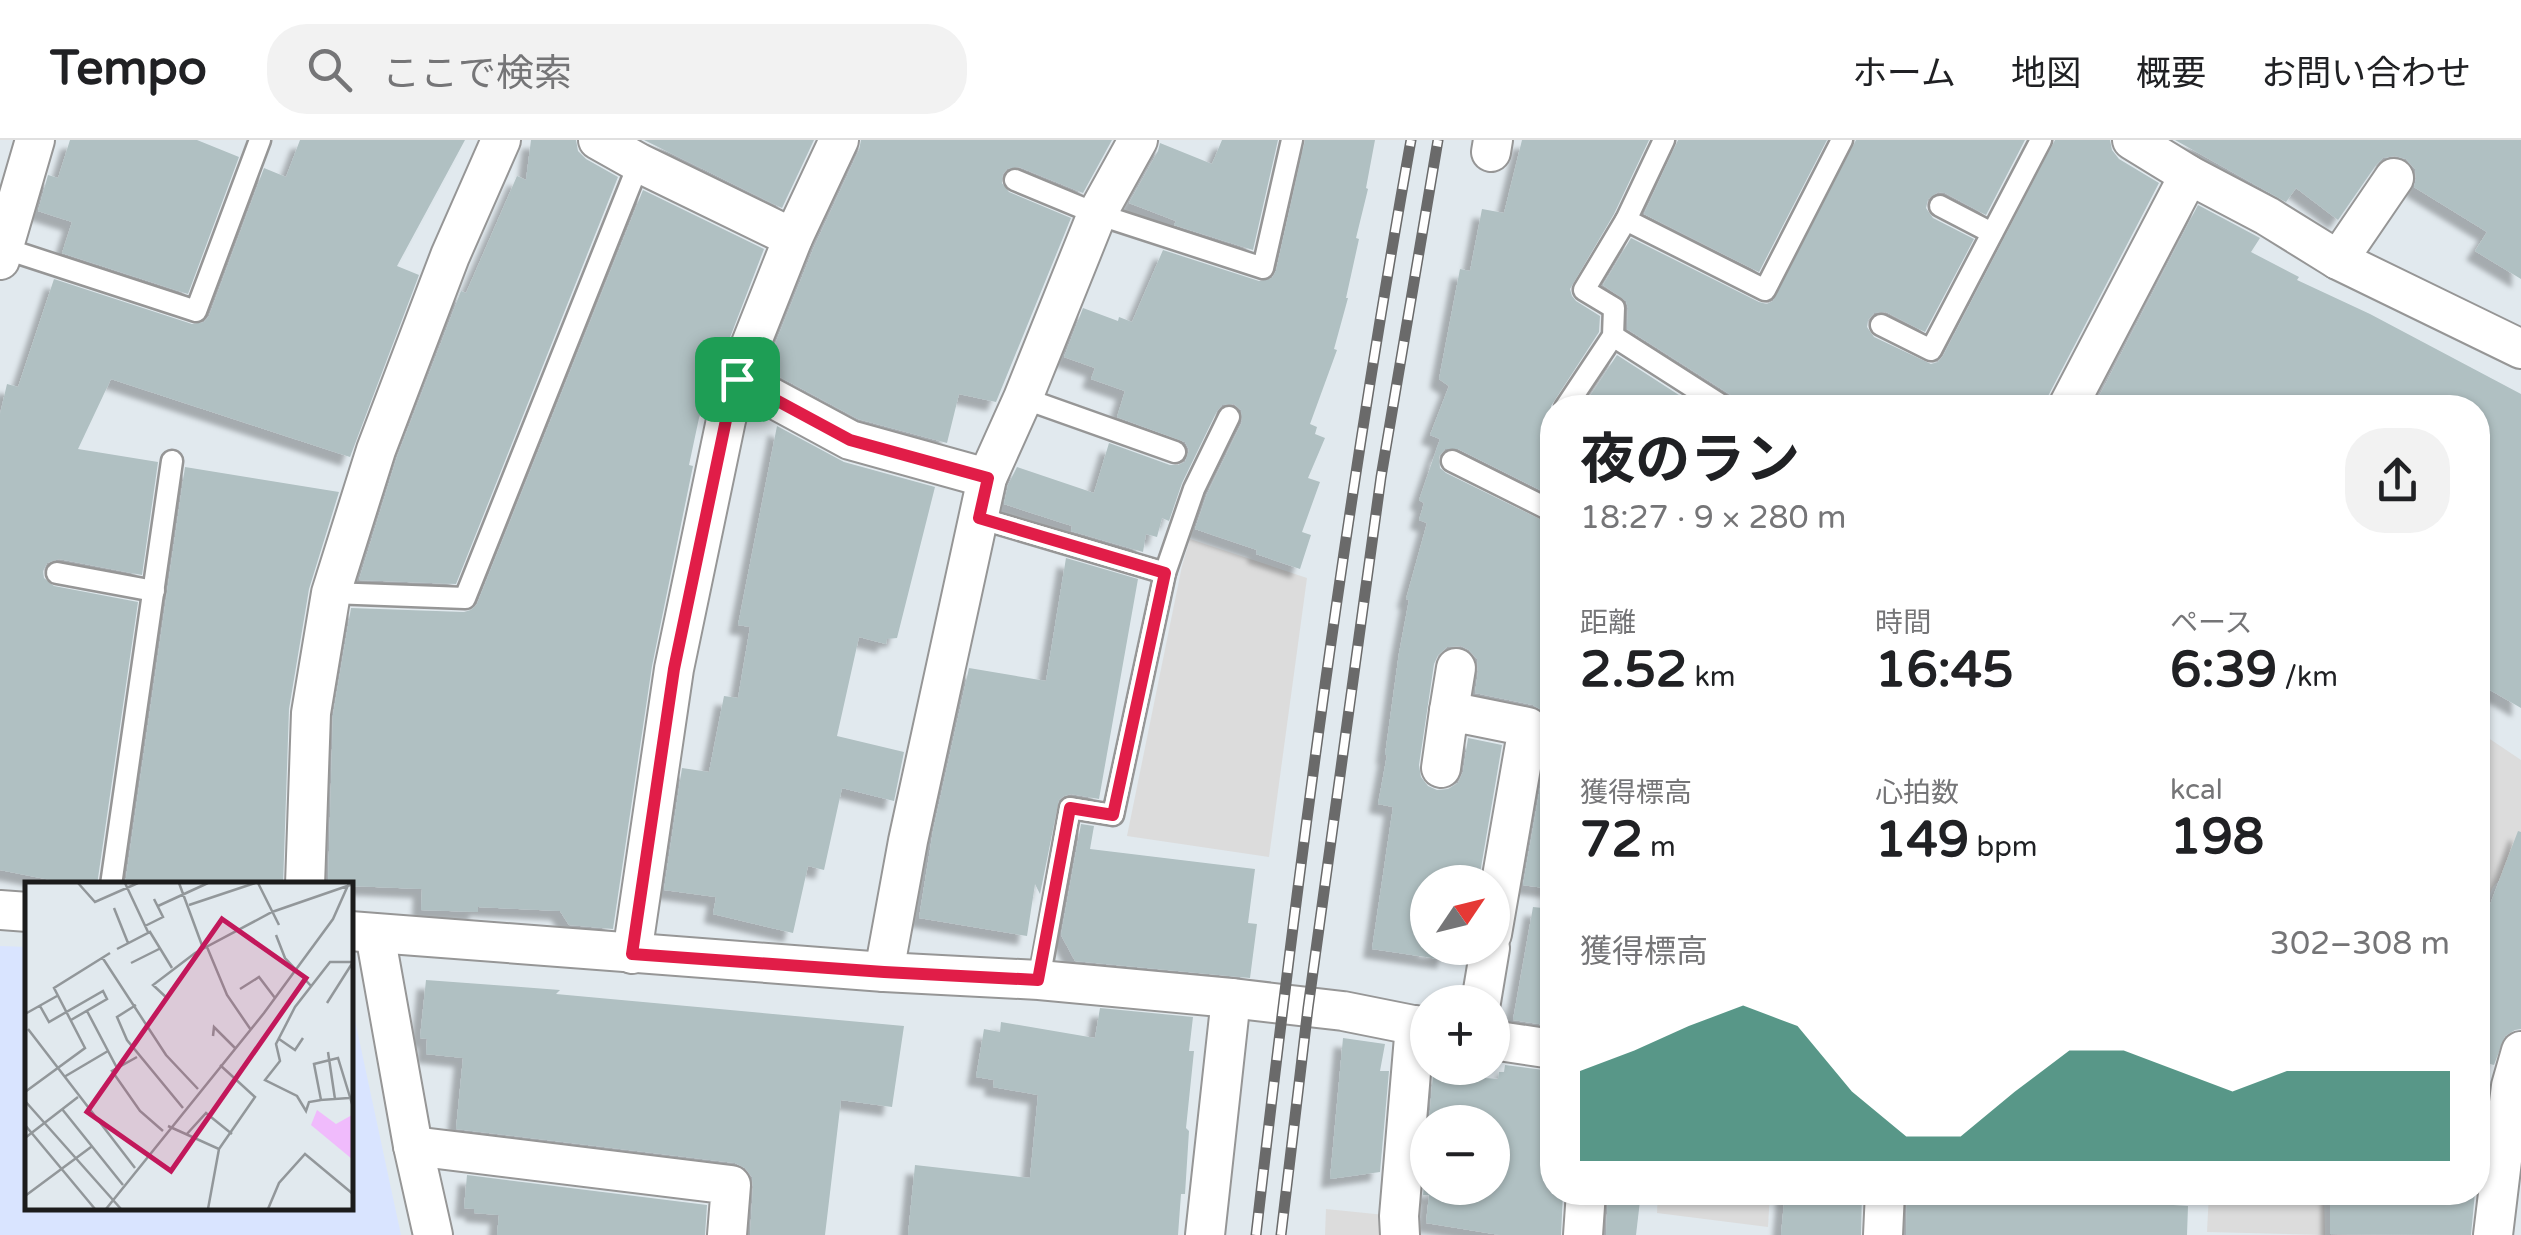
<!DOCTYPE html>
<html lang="ja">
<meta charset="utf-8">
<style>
:root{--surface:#fff;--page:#f2f2f2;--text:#202124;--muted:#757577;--line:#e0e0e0;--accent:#126c56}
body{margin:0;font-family:"Varela Round","Noto Sans JP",sans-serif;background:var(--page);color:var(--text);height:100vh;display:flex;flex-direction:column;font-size:38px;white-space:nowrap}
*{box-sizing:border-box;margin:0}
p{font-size:32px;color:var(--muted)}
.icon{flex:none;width:55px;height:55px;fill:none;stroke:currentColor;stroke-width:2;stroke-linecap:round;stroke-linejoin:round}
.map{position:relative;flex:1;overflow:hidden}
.side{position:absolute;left:1540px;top:255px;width:950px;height:810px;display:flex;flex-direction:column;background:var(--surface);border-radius:40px;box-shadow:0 2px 8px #0004}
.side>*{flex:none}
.needle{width:65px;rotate:55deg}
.tools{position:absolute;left:1410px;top:725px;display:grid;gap:20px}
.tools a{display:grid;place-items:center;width:100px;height:100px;border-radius:50%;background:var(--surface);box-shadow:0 2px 8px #0004;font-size:50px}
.pin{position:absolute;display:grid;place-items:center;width:85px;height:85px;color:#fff;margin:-42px;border-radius:20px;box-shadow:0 5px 15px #0006}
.round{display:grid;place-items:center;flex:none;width:105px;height:105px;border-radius:40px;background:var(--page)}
.headline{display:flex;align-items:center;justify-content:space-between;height:170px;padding:0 40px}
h1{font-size:55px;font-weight:700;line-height:75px}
.figures{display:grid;grid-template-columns:repeat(3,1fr);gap:15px;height:170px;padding:10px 40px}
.figures div{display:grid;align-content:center}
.figures b{font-size:50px;font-weight:700}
.figures small{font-size:28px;font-weight:400}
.figures p{font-size:28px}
.chart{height:280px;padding:20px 40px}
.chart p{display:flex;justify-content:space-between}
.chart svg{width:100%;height:180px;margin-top:10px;fill:var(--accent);opacity:.7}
header{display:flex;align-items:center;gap:60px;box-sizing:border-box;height:140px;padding:0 50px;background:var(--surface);border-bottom:2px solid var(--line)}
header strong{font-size:48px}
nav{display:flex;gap:55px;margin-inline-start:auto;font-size:35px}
.search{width:700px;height:90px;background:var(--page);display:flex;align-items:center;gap:25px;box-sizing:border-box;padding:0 35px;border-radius:40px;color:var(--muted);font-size:38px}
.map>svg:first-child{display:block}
.education{fill:#d9e4ff}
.parking{fill:#dcdcdc}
.building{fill:#b0c0c2;filter:url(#shadow)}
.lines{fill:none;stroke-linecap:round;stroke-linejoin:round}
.service-casing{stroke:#969696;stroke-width:25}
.minor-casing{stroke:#969696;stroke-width:42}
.service{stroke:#fff;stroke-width:20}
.minor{stroke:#fff;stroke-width:38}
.rail-casing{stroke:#6a6a6a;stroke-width:11}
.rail{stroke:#fff;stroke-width:8;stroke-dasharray:22;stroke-linecap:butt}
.route-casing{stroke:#fff;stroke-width:20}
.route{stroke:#e11d48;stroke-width:12}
.inset-road{fill:none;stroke:#92979a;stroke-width:2.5}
.view{fill:#c2185b;fill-opacity:0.15;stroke:#c2185b;stroke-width:5}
.inset-edge{fill:none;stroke:#1c1c1c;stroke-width:5}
</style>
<header>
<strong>Tempo</strong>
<div class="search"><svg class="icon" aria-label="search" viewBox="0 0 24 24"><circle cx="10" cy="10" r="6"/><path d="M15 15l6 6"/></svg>ここで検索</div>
<nav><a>ホーム</a><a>地図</a><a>概要</a><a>お問い合わせ</a></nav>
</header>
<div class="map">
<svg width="2521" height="1095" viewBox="0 0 2521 1095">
<defs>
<filter id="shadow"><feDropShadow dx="-9" dy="9" stdDeviation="2.5" flood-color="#0004"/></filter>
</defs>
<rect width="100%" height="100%" fill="#e1e9ee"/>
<polygon class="education" points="0,806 27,807 28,1068 350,1068 350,857 401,1095 0,1095"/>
<g class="parking">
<polygon points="1190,399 1307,438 1269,717 1127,696 1182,426"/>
<polygon points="2478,591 2521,620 2521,715 2493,747 2478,778"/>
<polygon points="1658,1053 1770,1053 1768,1087 1657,1073"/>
<polygon points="2209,1053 2324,1053 2325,1095 2207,1092"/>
<polygon points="1326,1069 1385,1075 1386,1095 1325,1095"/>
</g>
<g class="building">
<polygon points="70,0 197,0 239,17 188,154 62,113 72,82 38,71 48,35 58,38"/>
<polygon points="300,0 465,0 397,126 419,135 350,317 111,239 78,309 158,322 142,435 59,419 47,423 43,431 44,438 54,446 138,462 97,745 61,740 61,742 0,730 0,274 7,244 18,247 54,139 192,184 204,182 209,176 264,28 286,37"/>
<polygon points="531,0 576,0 578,11 586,19 618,37 456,444 359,440 397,317 461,151 466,153 517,36 526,40"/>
<polygon points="644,0 814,0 782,68"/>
<polygon points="861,0 1112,0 1083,53 1019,27 1007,29 1003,34 1002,43 1009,52 1071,78 996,262 959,254 947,303 858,279 765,229 814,107 859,10"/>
<polygon points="1222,0 1278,0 1253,110 1174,85 1176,81 1129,63 1158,11 1160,3 1212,24"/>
<polygon points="1305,0 1375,0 1366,48 1368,49 1356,98 1359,99 1346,158 1348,158 1334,209 1337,210 1310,284 1317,287 1315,294 1325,298 1308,338 1320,342 1302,392 1311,395 1300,429 1256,414 1257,410 1195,389 1207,354 1242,282 1241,270 1234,264 1222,265 1217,271 1182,343 1169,381 1162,378 1157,397 1146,394 1143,412 1071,391 1072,386 1004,364 1008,345 1017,327 1094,353 1109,303 1170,325 1178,325 1185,322 1189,310 1185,302 1117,277 1125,251 1091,239 1095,228 1064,217 1083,168 1118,181 1119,177 1132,182 1163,110 1259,141 1272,138 1276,131"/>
<polygon points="1522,0 1649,0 1614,74 1570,149 1572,156 1576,161 1600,176 1599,192 1551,266 1552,356 1458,309 1445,309 1439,316 1440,328 1446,333 1552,385 1552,749 1523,745 1550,591 1549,579 1543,571 1533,565 1475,553 1478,532 1477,519 1469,510 1461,506 1447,507 1438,515 1434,524 1419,625 1421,637 1428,646 1437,650 1448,649 1458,643 1463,632 1468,598 1502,605 1479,739 1462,736 1461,742 1428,742 1428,808 1448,808 1446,820 1372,809 1393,667 1378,664 1387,615 1385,615 1399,513 1409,460 1406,459 1427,383 1419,380 1424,363 1419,360 1440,299 1430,295 1449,246 1439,239 1460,129 1470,131 1482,69 1504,73"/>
<polygon points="1678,0 1827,0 1759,132 1644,74"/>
<polygon points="1856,0 2025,0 1986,75 1945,53 1938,52 1928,59 1926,68 1933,78 1974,99 1925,192 1886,172 1874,173 1868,180 1867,187 1874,197 1931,224 1938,222 1943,216 2055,0 2110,0 2112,10 2119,19 2159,43 2047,258 2045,268 1738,268 1731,255 1627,189 1628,168 1626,161 1603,145 1631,98 1759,162 1767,164 1773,161"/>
<polygon points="2175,0 2521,0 2521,139 2475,111 2487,92 2414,47 2416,39 2415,29 2406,19 2395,16 2383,18 2376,25 2338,80 2296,48 2286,62"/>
<polygon points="643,50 764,109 699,278 689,325 693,326 652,526 613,789 569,785 560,771 478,767 478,772 421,770 422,749 328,745 333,575 351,468 464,472 471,470 477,464"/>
<polygon points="2198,65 2260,98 2251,112 2299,137 2297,140 2370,174 2521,254 2521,568 2478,543 2478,268 2093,268"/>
<polygon points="1617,215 1699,268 1582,268"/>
<polygon points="777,286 844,322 935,347 897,498 887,499 886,504 859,497 837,596 904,612 894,661 842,648 824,730 808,726 793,793 713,774 716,757 664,750 682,628 709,632 724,556 738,558 750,487 738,485"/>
<polygon points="185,327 339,352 309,449 289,569 283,745 125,745"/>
<polygon points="1066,418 1138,439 1099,659 1071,654 1064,656 1059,660 1040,754 1035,744 1027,796 919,778 933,691 969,528 1046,541"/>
<polygon points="1081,684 1094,686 1090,709 1255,729 1248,783 1257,784 1250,838 1075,821 1061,795"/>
<polygon points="2518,691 2521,692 2521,889 2515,890 2505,896 2494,925 2478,921 2478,796"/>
<polygon points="1533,767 1552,769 1552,886 1513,880"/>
<polygon points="426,840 560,850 556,854 904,886 892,967 841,960 825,1095 750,1095 753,1047 752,1037 745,1028 735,1023 456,989 463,918 426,914 427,899 420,898"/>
<polygon points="1100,868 1193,877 1189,911 1194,911 1186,988 1189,991 1185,1054 1181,1054 1178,1095 908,1095 915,1025 1030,1038 1038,955 993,947 994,940 976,937 984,889 1000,892 1001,882 1095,898"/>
<polygon points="1343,898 1385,904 1380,931 1389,931 1380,1032 1330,1039"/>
<polygon points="1505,925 1552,931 1552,1052 1563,1052 1561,1095 1500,1095 1426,1083 1429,1055 1423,1055 1428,1005 1428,1048 1492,1048 1492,982 1429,982 1433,934 1498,939 1499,932 1504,932"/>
<polygon points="467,1035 707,1065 705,1095 497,1095 499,1075 474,1073 474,1069 464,1068"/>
<polygon points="1608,1052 1641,1052 1636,1095 1606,1095"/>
<polygon points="1785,1052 1862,1052 1861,1095 1781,1095"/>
<polygon points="1907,1052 2085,1052 2085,1059 2188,1066 2187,1095 1906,1095"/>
<polygon points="2330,1052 2475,1052 2471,1095 2330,1094"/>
</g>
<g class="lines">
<defs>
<g id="service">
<polyline points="1015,40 1097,74 1263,128 1292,0"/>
<polyline points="1940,66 1992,93"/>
<polyline points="1626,80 1765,150 1842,0"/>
<polyline points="3,108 196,171 260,0"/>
<polyline points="1881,185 1931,210 2041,0"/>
<polyline points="1613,196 1724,267"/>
<polyline points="1023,258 1175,312"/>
<polyline points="1565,268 1613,196 1614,168 1584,150 1626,80 1664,0"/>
<polyline points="1452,321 1552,371"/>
<polyline points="979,378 1165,433 1113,675 1070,668 1039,840"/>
<polyline points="57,433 154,451"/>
<polyline points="1165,433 1194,349 1229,277"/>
<polyline points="331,453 465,458 639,23"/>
<polyline points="111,745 172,321"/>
</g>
<g id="minor">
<polyline points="598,0 639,23 793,98"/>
<polyline points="2132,0 2189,35 2267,76 2338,120 2521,209"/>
<polyline points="1491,12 1493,0"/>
<polyline points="0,120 35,0"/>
<polyline points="2338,120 2394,38"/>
<polyline points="737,239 850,300 987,338"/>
<polyline points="2067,268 2189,35"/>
<polyline points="1449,571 1456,528"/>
<polyline points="1441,628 1449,571 1528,587 1492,794"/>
<polyline points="305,745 311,573 331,453 376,310 450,116 501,0"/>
<polyline points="0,770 28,772"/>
<polyline points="350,791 884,832 1039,840 1231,858 1343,871 1428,888"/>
<polyline points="375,794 413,1006 433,1095"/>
<polyline points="632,814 674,529 726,280 737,239 793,98 839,0"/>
<polyline points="884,832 908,701 987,338 1023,258 1097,74 1138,0"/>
<polyline points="1481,862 1490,808"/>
<polyline points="1492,900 1552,909"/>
<polyline points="413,1006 731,1045 727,1095"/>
<polyline points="1205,1095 1231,858"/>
<polyline points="1400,1095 1399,1076 1415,885"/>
<polyline points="1583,1095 1586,1052"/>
<polyline points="1883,1095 1885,1052"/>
<polyline points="2493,1095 2511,946 2521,911"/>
</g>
</defs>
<use href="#service" class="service-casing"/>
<use href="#minor" class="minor-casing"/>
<use href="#service" class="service"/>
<use href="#minor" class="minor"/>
<defs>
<g id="rail">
<path d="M1256 1095C1298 729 1346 363 1411 0"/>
<polyline points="1281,1095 1308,868 1381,337 1438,0"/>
</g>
</defs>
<use href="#rail" class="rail-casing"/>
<use href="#rail" class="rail"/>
</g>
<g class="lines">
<defs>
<polygon id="route" points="737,239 850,300 988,338 979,378 1165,433 1113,675 1070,668 1038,840 884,832 632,814 674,529 726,280"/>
</defs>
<use href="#route" class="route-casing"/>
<use href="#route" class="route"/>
</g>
<g transform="translate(25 742)">
<rect width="328" height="328" fill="#e1e9ee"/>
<path d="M292 228 311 242 327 233V277L286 243Z" fill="#f0bbfc"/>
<path class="inset-road" d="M53 1 70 20 113 1M100 1 123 50M154 1 178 66M233 1 254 43M164 23 230 1M133 24 183 1M89 26 103 61M120 44 138 35 129 17M251 53 260 76 287 105M182 65 202 113 226 148M92 67 125 50 147 86M77 75 141 173 173 207M106 81 134 67M215 107 234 95 250 116M143 117 128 103 170 71 247 30 328 2M302 121 328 80M111 123 92 135 102 158 158 226M15 124 24 140 78 109 82 117 46 138M62 129 92 186M0 132 32 114M3 147 110 286M188 154 189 145 210 166M254 157 270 168 278 156M303 170 310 217M112 175 87 189 115 229 138 249M39 195 83 169M0 210 60 166 29 106 85 71M324 216 296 218 289 182 313 176 328 225M296 218 284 220 281 229 272 214 240 198 255 179 251 162 270 125 305 80H328M0 219 96 327M37 227 98 303M0 243 70 327M143 244 194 267 183 327M161 253 181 231 207 252M0 256 53 215M194 267 230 215 195 183M0 314 66 265M81 327 239 131 308 37 324 1M243 327 254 301 280 272 328 312"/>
<path class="view" d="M197 37 281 96 146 289 62 230Z"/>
<rect width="328" height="328" class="inset-edge"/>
</g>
</svg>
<div class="tools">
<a><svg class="needle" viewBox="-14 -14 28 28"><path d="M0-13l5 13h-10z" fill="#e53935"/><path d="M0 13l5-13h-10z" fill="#757577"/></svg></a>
<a>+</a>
<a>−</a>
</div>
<div class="pin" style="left:737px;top:239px;background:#1e9e55"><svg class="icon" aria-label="arrive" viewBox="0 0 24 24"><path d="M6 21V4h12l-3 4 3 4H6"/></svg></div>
<section class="side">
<div class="headline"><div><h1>夜のラン</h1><p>18:27 · 9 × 280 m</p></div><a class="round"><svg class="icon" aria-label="share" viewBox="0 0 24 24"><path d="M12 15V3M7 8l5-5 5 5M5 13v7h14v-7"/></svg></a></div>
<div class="figures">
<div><p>距離</p><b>2.52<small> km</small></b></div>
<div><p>時間</p><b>16:45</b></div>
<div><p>ペース</p><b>6:39<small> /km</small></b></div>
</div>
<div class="figures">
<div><p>獲得標高</p><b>72<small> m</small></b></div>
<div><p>心拍数</p><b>149<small> bpm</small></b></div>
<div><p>kcal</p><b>198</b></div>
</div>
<div class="chart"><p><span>獲得標高</span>302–308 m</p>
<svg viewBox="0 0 160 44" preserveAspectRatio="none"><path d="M0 44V22L10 17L20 11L30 6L40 11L50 27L60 38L70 38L80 27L90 17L100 17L110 22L120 27L130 22L140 22L150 22L160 22V44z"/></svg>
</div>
</section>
</div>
